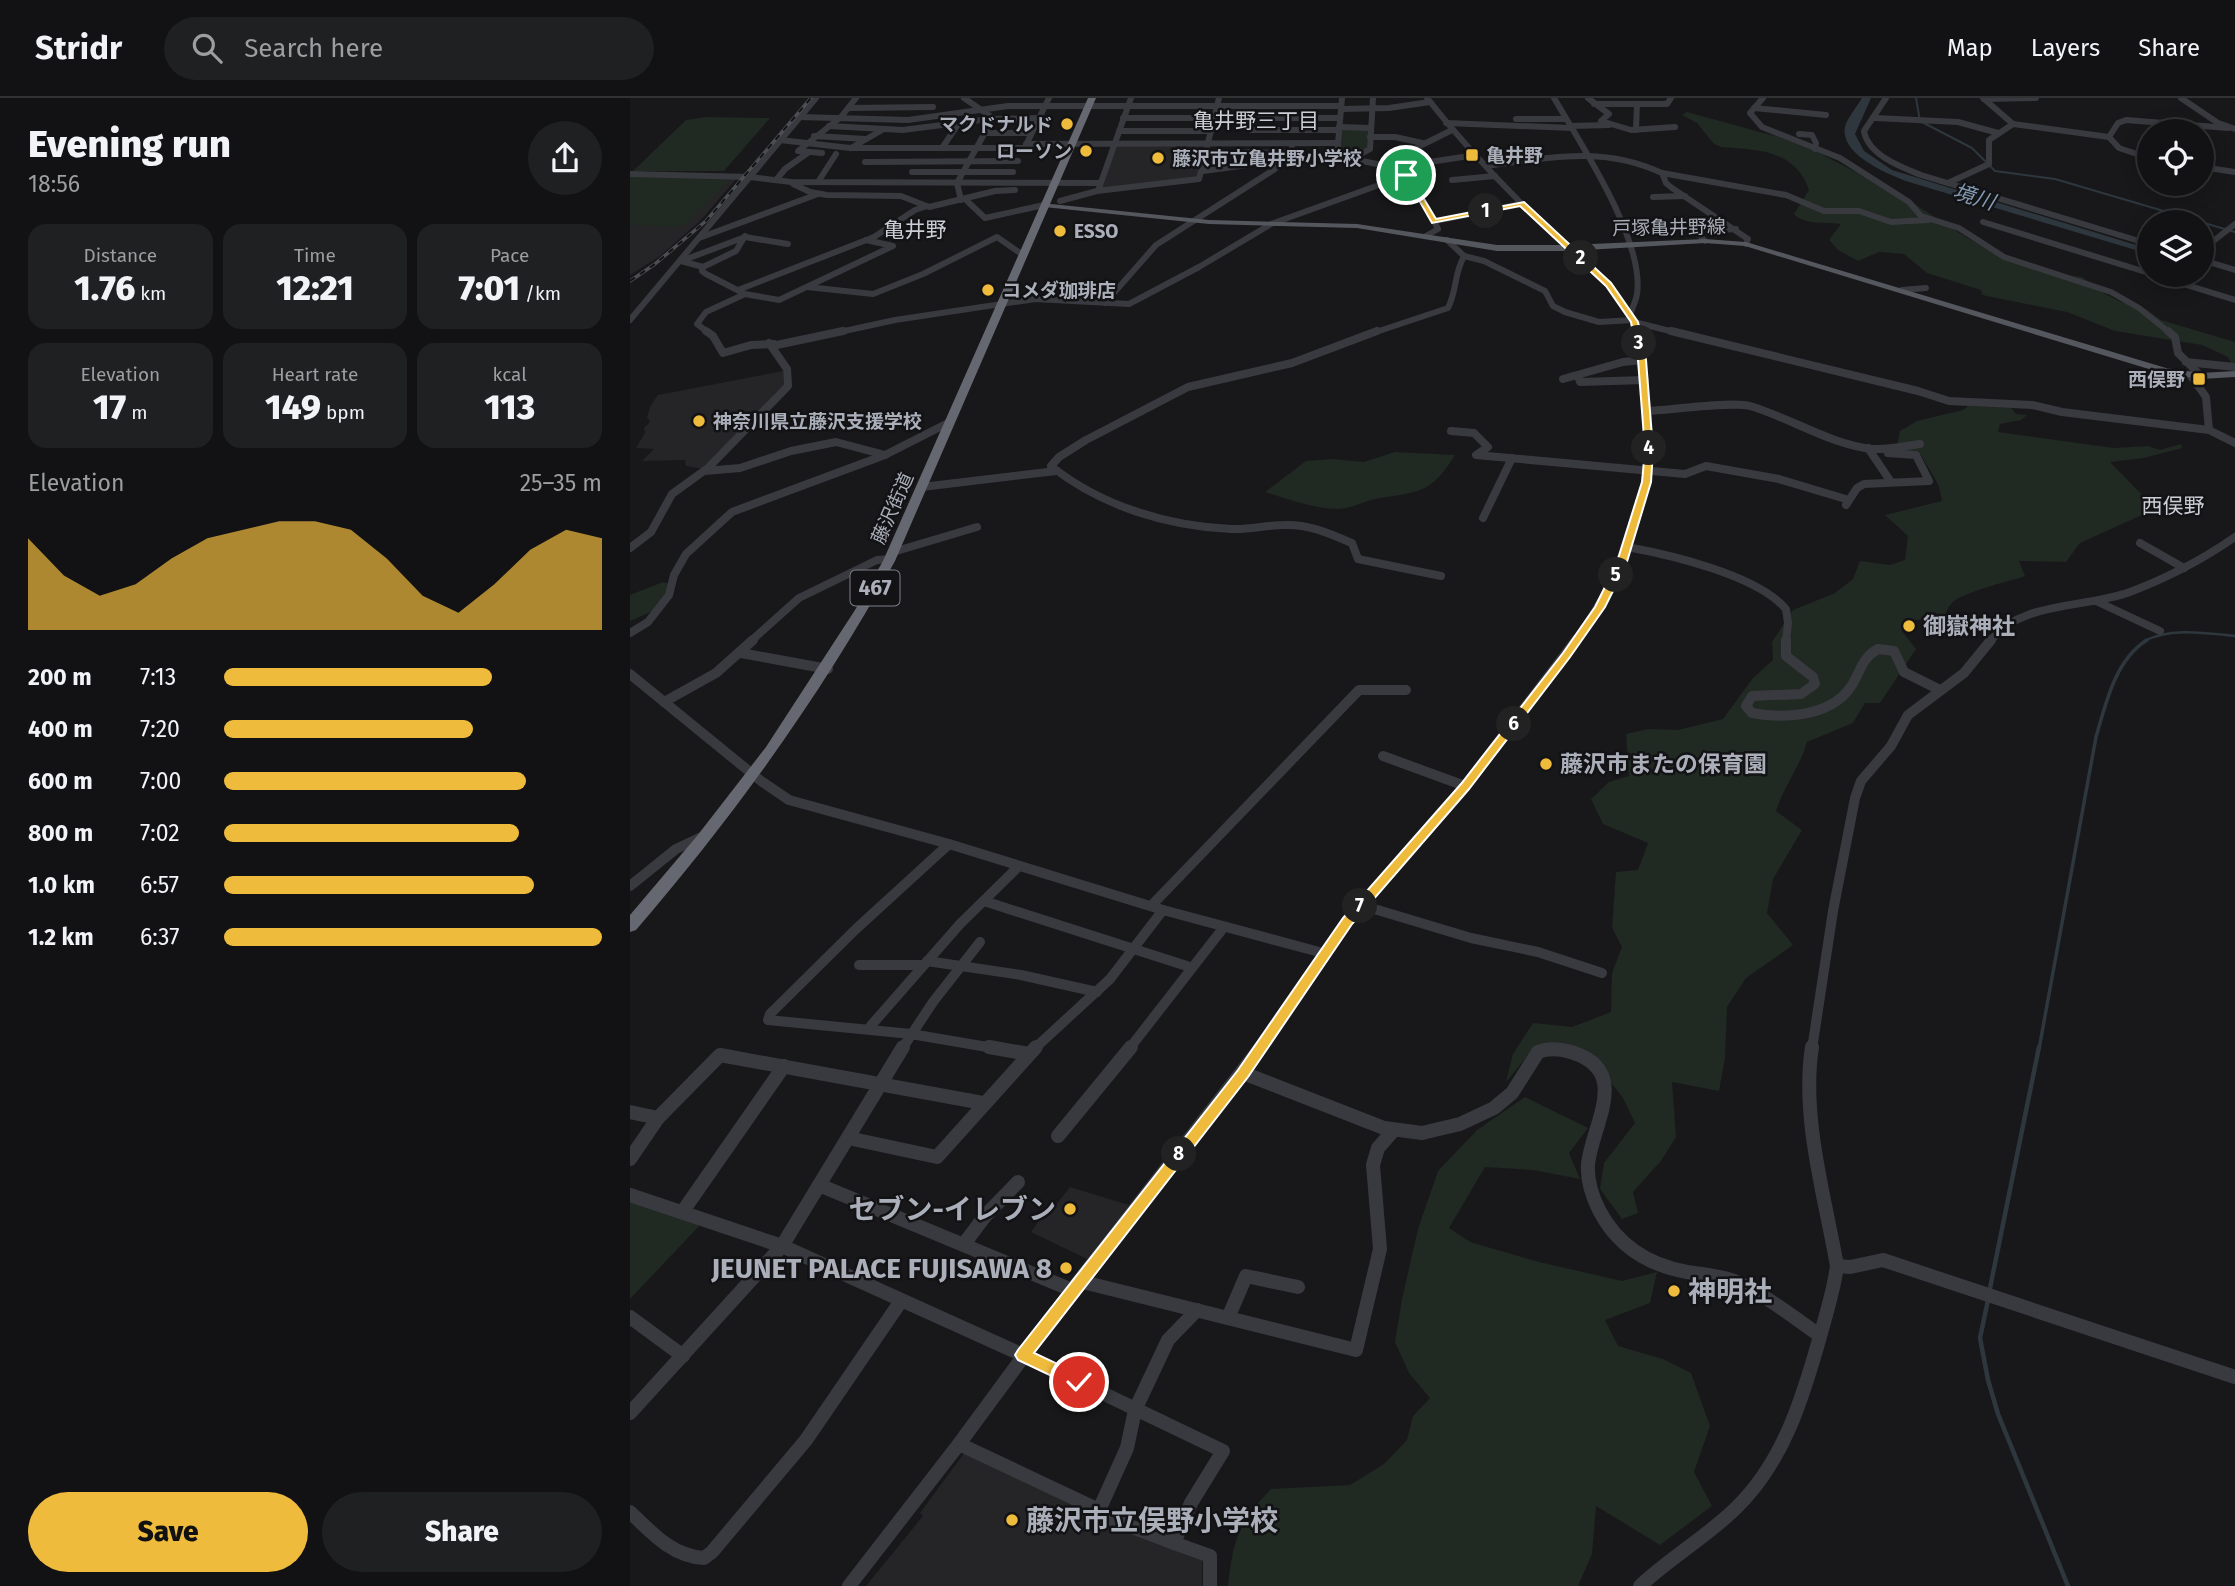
<!DOCTYPE html>
<meta charset="utf-8">
<style>
:root{--surface:#121214;--page:#1f2022;--text:#f1f3f6;--muted:#9c9ea0;--line:#313234;--accent:#efbb3c}
body{margin:0;font-family:"Fira Sans","Noto Sans JP",sans-serif;background:var(--page);color:var(--text);height:100vh;display:flex;flex-direction:column;font-size:26px;white-space:nowrap}
*{box-sizing:border-box;margin:0}
p{font-size:23px;color:var(--muted)}
.icon{flex:none;width:38px;height:38px;fill:none;stroke:currentColor;stroke-width:2;stroke-linecap:round;stroke-linejoin:round}
.map{position:relative;flex:1;overflow:hidden}
.sheet{display:flex;flex-direction:column;background:var(--surface);width:630px}
.sheet>*{flex:none}
.buttons{position:absolute;left:1507px;top:21px;display:grid;gap:14px}
.buttons a{display:grid;place-items:center;width:77px;height:77px;border-radius:50%;background:var(--surface);box-shadow:0 4px 18px #0003,0 0 0 2px var(--line);font-size:35px}
.pin{position:absolute;display:grid;place-items:center;width:60px;height:60px;color:#fff;margin:-30px;border:4px solid #fff;border-radius:50%;box-shadow:0 2px 7px #0007}
.km{position:absolute;width:35px;height:35px;margin:-18px;border-radius:50%;background:#222;color:#fff;font-size:19px;line-height:35px;text-align:center}
.round{display:grid;place-items:center;flex:none;width:74px;height:74px;border-radius:37px;background:var(--page)}
.headline{display:flex;align-items:center;justify-content:space-between;height:119px;padding:0 28px}
h1{font-size:38px;font-weight:800;line-height:52px}
.stats{display:grid;grid-template-columns:repeat(3,1fr);gap:10px;height:119px;padding:7px 28px}
.stats div{display:grid;align-content:center;border-radius:18px;background:var(--page);text-align:center}
.stats b{font-size:35px;font-weight:800}
.stats small{font-size:19px;font-weight:400}
.stats p{font-size:19px}
.chart{height:196px;padding:14px 28px}
.chart p{display:flex;justify-content:space-between}
.chart svg{width:100%;height:126px;margin-top:7px;fill:var(--accent);opacity:.7}
.action{display:flex;gap:14px;margin-top:auto;padding:14px 28px}
.action a{flex:1;height:80px;border-radius:42px;background:var(--accent);color:#111;font-size:28px;font-weight:800;line-height:80px;text-align:center}
.action a+a{background:var(--page);color:var(--text)}
ul{padding:0 28px;list-style:none;font-size:23px}
li{display:grid;grid-template-columns:112px 84px 1fr;align-items:center;height:52px}
li i{height:18px;border-radius:9px;background:var(--accent)}
header{display:flex;align-items:center;gap:42px;box-sizing:border-box;height:98px;padding:0 35px;background:var(--surface);border-bottom:2px solid var(--line)}
header strong{font-size:33px}
nav{display:flex;gap:38px;margin-inline-start:auto;font-size:24px}
.search{width:490px;height:63px;background:var(--page);display:flex;align-items:center;gap:18px;box-sizing:border-box;padding:0 24px;border-radius:38px;color:var(--muted);font-size:26px}
main{display:flex;flex:1;min-height:0}
.map>svg:first-child{display:block}
.built{fill:#252427}
.green{fill:#202922}
.water{fill:#2e373e}
.lines{fill:none;stroke-linecap:round;stroke-linejoin:round}
.stream-far3{stroke:#2e373e;stroke-width:2}
.stream-far2{stroke:#2e373e;stroke-width:2.5}
.stream-far1{stroke:#2e373e;stroke-width:3.5}
.stream{stroke:#2e373e;stroke-width:4.5}
.minor-far3{stroke:#393a3f;stroke-width:6}
.minor-far2{stroke:#393a3f;stroke-width:8}
.minor-far1{stroke:#393a3f;stroke-width:10}
.minor{stroke:#393a3f;stroke-width:14}
.major{fill:#55575e;fill-rule:evenodd}
.highway{fill:#656870;fill-rule:evenodd}
.rail-casing{stroke:#4c4e54;stroke-width:3.5}
.rail{stroke:#131316;stroke-width:2;stroke-dasharray:6;stroke-linecap:butt}
.route{fill:#efbb3c;stroke:#fff;stroke-width:2}
.poi-dot{fill:#efbb3c;stroke:#131316;stroke-width:2.5}
.labels{text-anchor:middle;stroke-width:5;stroke-linejoin:round;paint-order:stroke}
.far-poi-label{font-size:19px;font-weight:bold;fill:#abafba;stroke:#131316;text-anchor:start}
.far-street-label{font-size:19px;fill:#abafba;stroke:#131316}
.far-neighbourhood-label{font-size:21px;fill:#ccced6;stroke:#131316}
.far-water-label{font-size:21px;font-style:italic;fill:#839bb4;stroke:#131316}
.shield{fill:#131316;stroke:#7d8089;stroke-width:2}
.shield-label{font-size:21px;font-weight:bold;fill:#abafba}
.poi-label{font-size:23px;font-weight:bold;fill:#abafba;stroke:#131316;text-anchor:start}
.near-poi-label{font-size:28px;font-weight:bold;fill:#abafba;stroke:#131316;text-anchor:end}
</style>
<header>
<strong>Stridr</strong>
<div class="search"><svg class="icon" aria-label="search" viewBox="0 0 24 24"><circle cx="10" cy="10" r="6"/><path d="M15 15l6 6"/></svg>Search here</div>
<nav><a>Map</a><a>Layers</a><a>Share</a></nav>
</header>
<main>
<section class="sheet">
<div class="headline"><div><h1>Evening run</h1><p>18:56</p></div><a class="round"><svg class="icon" aria-label="share" viewBox="0 0 24 24"><path d="M12 15V3M7 8l5-5 5 5M5 13v7h14v-7"/></svg></a></div>
<div class="stats">
<div><p>Distance</p><b>1.76<small> km</small></b></div>
<div><p>Time</p><b>12:21</b></div>
<div><p>Pace</p><b>7:01<small> /km</small></b></div>
</div>
<div class="stats">
<div><p>Elevation</p><b>17<small> m</small></b></div>
<div><p>Heart rate</p><b>149<small> bpm</small></b></div>
<div><p>kcal</p><b>113</b></div>
</div>
<div class="chart"><p><span>Elevation</span>25–35 m</p>
<svg viewBox="0 0 160 44" preserveAspectRatio="none"><path d="M0 44V12L10 25L20 32L30 28L40 19L50 12L60 9L70 6L80 6L90 9L100 19L110 32L120 38L130 28L140 16L150 9L160 12V44z"/></svg>
</div>
<ul>
<li><b>200 m</b>7:13<i style="width:71%"></i></li>
<li><b>400 m</b>7:20<i style="width:66%"></i></li>
<li><b>600 m</b>7:00<i style="width:80%"></i></li>
<li><b>800 m</b>7:02<i style="width:78%"></i></li>
<li><b>1.0 km</b>6:57<i style="width:82%"></i></li>
<li><b>1.2 km</b>6:37<i style="width:100%"></i></li>
</ul>
<div class="action"><a>Save</a><a>Share</a></div>
</section>
<div class="map">
<svg width="1605" height="1488" viewBox="0 0 1605 1488">
<rect width="100%" height="100%" fill="#18181a"/>
<g class="built">
<polygon points="575,46 568,80 470,91 487,47"/>
<polygon points="0,77 107,80 70,123 30,158 0,177"/>
<polygon points="153,273 154,288 143,297 145,299 74,371 56,368 55,362 12,363 24,351 6,350 15,335 14,330 20,324 17,319 21,307 28,297"/>
<polygon points="440,1089 499,1107 457,1161 401,1134 410,1121 416,1120"/>
<polygon points="335,1354 572,1462 572,1488 236,1488 293,1418 290,1415"/>
</g>
<g class="green">
<path d="M1057 14 1155 41 1189 55 1272 98 1339 141 1377 160 1429 176 1452 179 1475 196 1491 204 1516 211 1531 222 1605 244V267H1602L1598 259 1572 247 1485 233 1437 214 1352 197 1351 192 1297 175 1274 156 1249 154 1228 163 1208 152 1199 142 1211 126C1196 124 1174 127 1164 116L1179 92C1165 51 1127 52 1091 49L1084 46 1067 25 1052 17Z"/>
<polygon points="76,19 140,20 94,73 3,73 56,22"/>
<polygon points="711,30 739,30 737,51 722,60 709,56"/>
<polygon points="0,78 99,82 55,127 44,129 0,127"/>
<path d="M1338 308 1381 310 1386 316 1397 317 1391 322 1370 326 1368 334 1484 350 1518 348 1530 352 1551 346 1552 350 1514 360 1480 364 1521 406 1514 416 1450 445 1436 464 1389 463 1395 478C1378 484 1331 494 1321 506 1318 510 1315 516 1313 521L1278 522 1272 533 1286 551 1250 605H1235L1223 625 1177 644C1170 669 1154 688 1146 713L1172 732 1143 781 1137 815 1163 847 1116 880 1097 909 1095 960 1089 993 1042 984 1046 1039 1031 1063 1003 1094 1008 1115 992 1121 970 1091 974 1065 1005 1025 993 1000 958 956 900 955 876 984 883 956 903 925 942 929 981 914 982 875 992 849 982 830 986 774 1008 772 1018 745 973 726 961 701 979 684 999 678 996 636 1018 631 1048 632 1093 621 1123 580 1143 562 1142 544 1163 512 1205 495 1223 481 1230 463 1260 467 1275 462 1278 438 1255 417 1312 403 1309 388 1291 357 1254 355 1243 352 1267 347 1270 333 1287 323 1333 312Z"/>
<path d="M765 354 825 357C802 394 791 394 750 400 736 402 722 411 708 411 684 411 658 401 635 394L676 363 703 361 734 364Z"/>
<polygon points="33,484 40,486 44,495 23,513 0,523 0,497"/>
<path d="M895 999 958 1030 939 1055 950 1081 903 1072 855 1069 819 1130 840 1144 909 1164 992 1183 1027 1174 1020 1205 975 1222 988 1248 1033 1261 1061 1275 1080 1328 1064 1374 1082 1408 1030 1447 966 1408 962 1456 948 1488H598C603 1443 608 1425 641 1391L720 1387 754 1366 777 1342 783 1318 800 1300 779 1275 765 1244 772 1201 788 1131 808 1073 847 1032Z"/>
<polygon points="0,1099 73,1124 0,1201"/>
</g>
<path class="water" d="M1232 0H1241L1225 36 1234 53 1262 72 1519 151V156L1279 84C1259 77 1209 56 1215 29 1217 20 1227 9 1232 0Z"/>
<g class="lines">
<polyline class="stream-far3" points="1286,0 1290,23 1342,50 1365,73 1425,81 1605,134"/>
<path class="stream-far2" d="M1514 543C1542 529 1575 535 1605 538"/>
<path class="stream-far1" d="M1409 951 1466 639C1476 605 1485 562 1517 542"/>
<g class="stream">
<polyline points="1359,1195 1409,949"/>
<polyline points="1358,1202 1350,1240 1358,1282 1368,1316 1438,1488"/>
</g>
<g class="minor-far3">
<polyline points="712,0 707,57 722,61 740,51 743,0"/>
<path d="M797 0C826 37 857 71 890 104 922 138 997 189 1006 235"/>
<path d="M924 0C951 46 1015 143 1007 196 1006 203 1002 210 1000 217"/>
<polyline points="958,0 979,16 971,23 1001,32 1045,29"/>
<polyline points="1133,0 1120,15 1132,29 1210,60 1279,104 1291,118 1329,130 1374,159 1481,194 1509,210 1540,235"/>
<path d="M1256 0 1234 33C1238 57 1271 69 1291 77L1519 146"/>
<polyline points="1551,0 1588,25 1605,31"/>
<polyline points="1354,1 1406,0"/>
<polyline points="964,6 1037,6 1041,0"/>
<polyline points="219,10 303,9"/>
<polyline points="1124,10 1196,17"/>
<polyline points="711,11 759,10 800,4"/>
<polyline points="169,19 278,22 378,8 711,8"/>
<polyline points="493,20 584,20"/>
<polyline points="623,20 710,20"/>
<polyline points="1245,20 1328,24 1368,35"/>
<polyline points="886,21 936,21"/>
<polyline points="816,25 941,30"/>
<polyline points="1383,26 1479,39"/>
<polyline points="199,28 273,32 359,21 409,20"/>
<polyline points="940,28 979,27"/>
<polyline points="709,29 741,30"/>
<polyline points="621,32 709,32"/>
<polyline points="1006,32 1007,6"/>
<polyline points="489,33 581,33"/>
<polyline points="354,35 401,35"/>
<polyline points="1169,36 1182,37 1186,45 1185,51"/>
<polyline points="184,38 236,41"/>
<polyline points="740,39 765,39 792,45"/>
<polyline points="150,42 220,50 394,50"/>
<polyline points="396,46 708,45"/>
<polyline points="221,50 252,32"/>
<polyline points="312,50 329,25"/>
<polyline points="394,51 419,0"/>
<polyline points="777,53 793,65 846,57"/>
<polyline points="616,54 647,55"/>
<polyline points="192,55 168,53 211,19 226,0"/>
<polyline points="1519,60 1489,50 1479,39 1488,25 1496,22 1598,30"/>
<polyline points="722,61 752,67 822,32"/>
<polyline points="235,64 388,63"/>
<path d="M754 65C782 81 794 102 808 131L796 138"/>
<path d="M856 68C920 60 971 47 1032 75L1036 85 1042 90 1118 141 1116 146"/>
<polyline points="1572,69 1605,74"/>
<polyline points="573,73 618,67 661,52 663,45"/>
<polyline points="282,74 383,74"/>
<polyline points="1032,75 1156,97 1194,113 1229,113 1261,124 1298,122"/>
<polyline points="0,76 120,79 161,84 470,85"/>
<polyline points="146,82 155,71 179,54"/>
<polyline points="822,82 865,78"/>
<polyline points="188,84 206,56"/>
<polyline points="1318,85 1359,66 1359,42 1383,26 1353,0"/>
<polyline points="163,86 180,94 197,97 271,98 299,109 365,93 385,92"/>
<polyline points="469,90 501,0"/>
<polyline points="1023,99 1055,98"/>
<polyline points="335,101 355,120 414,107"/>
<polyline points="331,102 327,85 363,20 334,0"/>
<polyline points="430,103 467,93 569,81 589,0"/>
<polyline points="805,123 891,106"/>
<polyline points="1353,124 1519,175"/>
<polyline points="1072,133 1106,131"/>
<polyline points="69,140 188,96"/>
<polyline points="817,142 834,158 854,163 915,193 923,208 935,214 969,224 1003,222"/>
<polyline points="1075,143 1057,125 1093,122"/>
<polyline points="1572,152 1605,126"/>
<polyline points="54,162 115,139 158,146"/>
<polyline points="1572,162 1605,172"/>
<polyline points="51,163 73,169 72,173 76,176 115,196 149,202 263,148 236,142"/>
<polyline points="73,169 106,153 115,138"/>
<polyline points="1524,177 1605,202"/>
<polyline points="177,189 243,196 293,176 367,139 393,157"/>
<polyline points="108,192 244,139 285,112 297,108"/>
<polyline points="1272,192 1296,190"/>
<polyline points="475,205 526,147 645,71 640,61"/>
<polyline points="0,222 186,0"/>
<polyline points="1004,224 1048,235"/>
<polyline points="79,235 67,226 76,214 115,196"/>
<polyline points="205,235 265,222 405,201 499,206 569,169 641,126 749,87 779,80"/>
<path d="M743 235 818 210C828 189 823 179 834 158"/>
</g>
<g class="minor-far2">
<polyline points="76,233 83,238 93,255 121,247 144,246"/>
<path d="M747 233 662 265 558 289 456 342 429 359 421 368C471 408 537 428 601 431 619 432 637 427 655 427 679 426 700 436 722 445L728 461 811 478"/>
<polyline points="1041,233 1288,293 1319,303 1402,307 1432,314 1579,332 1605,345"/>
<polyline points="1538,233 1545,239 1548,255 1571,278"/>
<polyline points="142,248 213,233"/>
<polyline points="1556,264 1605,269"/>
<polyline points="948,278 950,284 1015,282"/>
<polyline points="1561,278 1576,299 1579,332"/>
<polyline points="933,281 993,264 1012,262"/>
<path d="M1018 313C1039 312 1104 303 1120 308 1161 320 1199 346 1242 351 1257 352 1275 348 1290 346"/>
<polyline points="821,333 844,335 858,349 846,357 1055,376 1076,368 1149,381 1219,402"/>
<polyline points="1238,350 1261,384"/>
<polyline points="75,373 110,370 161,353 206,344 255,357"/>
<polyline points="292,389 426,373"/>
<polyline points="1216,407 1227,390 1234,386 1299,383 1286,357 1258,355"/>
<polyline points="853,420 882,360"/>
<polyline points="1510,445 1554,470"/>
<path d="M997 449C1041 457 1127 477 1156 511L1158 525 1156 543"/>
<polyline points="0,450 21,434 42,396 78,370 158,288 157,271 139,245"/>
<polyline points="263,454 347,429"/>
<polyline points="1466,503 1530,533"/>
<polyline points="0,535 18,524 39,497 44,477 56,456 102,414 255,357 320,324"/>
<polyline points="121,543 169,500 247,462 260,461"/>
<path d="M945 543C975 502 991 468 1006 419 1012 396 1019 374 1019 350 1019 311 1013 272 1006 233"/>
<path d="M1360 543C1394 502 1453 511 1500 494 1537 480 1572 462 1605 439"/>
</g>
<g class="minor-far1">
<path d="M1156 542V558L1183 579 1185 586 1171 596 1122 598 1116 608 1122 615C1153 621 1199 619 1220 590 1230 576 1231 560 1248 551L1264 553 1274 574 1310 592"/>
<polyline points="111,555 198,571"/>
<polyline points="0,576 131,683 159,702 319,746 533,812 693,855"/>
<polyline points="34,604 86,575 123,542"/>
<polyline points="753,658 835,688"/>
<polyline points="319,746 226,831 140,916 138,922 281,936 369,951"/>
<polyline points="0,788 46,751 78,736"/>
<polyline points="354,803 560,869"/>
<polyline points="731,807 841,840 908,854 972,875"/>
<polyline points="521,808 729,592 776,592"/>
<polyline points="297,863 391,877 467,894"/>
<polyline points="229,867 293,867"/>
<polyline points="238,931 330,826 388,769"/>
<polyline points="272,951 303,904 350,844"/>
<polyline points="404,951 480,881 533,812"/>
<polyline points="499,951 594,829"/>
<polyline points="630,951 718,823 835,688 946,542"/>
<polyline points="918,951 924,951"/>
<polyline points="1182,951 1203,813 1225,700 1231,683 1261,648 1278,617 1334,575 1361,542"/>
</g>
<g class="minor">
<polyline points="359,949 399,956"/>
<path d="M613 975 754 1030 792 1035 830 1026 864 1010 882 995 908 954C920 949 932 951 944 955 1001 974 962 1027 958 1066 957 1082 962 1098 969 1112 987 1147 1018 1167 1057 1174 1072 1176 1089 1177 1104 1183 1134 1196 1162 1218 1189 1237"/>
<polyline points="0,1014 28,1020"/>
<polyline points="428,1038 501,949"/>
<polyline points="218,1040 307,1059 406,949"/>
<polyline points="0,1061 28,1020 90,957 353,1005"/>
<polyline points="189,1087 442,1192"/>
<polyline points="0,1097 152,1148 393,1257 593,1353 561,1405 544,1445 580,1458 580,1488"/>
<polyline points="53,1113 154,968"/>
<polyline points="334,1146 355,1118 388,1084"/>
<polyline points="1207,1168 1220,1169 1253,1162 1605,1279"/>
<polyline points="449,1183 726,1252 750,1151 743,1067 748,1050 763,1033"/>
<polyline points="0,1219 53,1258"/>
<polyline points="598,1220 616,1178 668,1189"/>
<polyline points="0,1315 152,1148 273,949"/>
<polyline points="329,1346 469,1412 497,1350 505,1312 538,1242 567,1212"/>
<polyline points="469,1412 481,1421 544,1445"/>
<path d="M0 1414C22 1435 42 1458 74 1460L82 1454 176 1342 271 1203"/>
<polyline points="219,1488 329,1346 449,1183 631,949"/>
<path d="M1010 1488C1040 1460 1076 1439 1105 1411 1154 1364 1173 1299 1191 1235 1197 1213 1204 1191 1207 1168 1195 1099 1171 1019 1182 949"/>
</g>
<polygon class="major" points="411,105 579,122 727,126 867,147 939,147 1075,141 1116,144 1536,270 1571,275 1605,273 1605,279 1571,281 1532,275 1115,148 1075,145 939,153 867,153 727,130 579,126 414,109 411,109"/>
<path class="highway" d="M458 0H466L265 463C192 596 105 717 6 832L0 834V817L67 738 136 649 225 512 253 463Z"/>
<defs>
<polyline id="rail" points="0,183 25,166 77,122 181,0"/>
</defs>
<use href="#rail" class="rail-casing"/>
<use href="#rail" class="rail"/>
</g>
<polygon class="route" points="774,76 779,76 806,121 894,104 981,185 1008,224 1016,262 1023,352 1021,384 996,467 975,509 940,559 839,691 722,826 618,979 404,1255 455,1279 457,1284 455,1289 449,1291 388,1262 385,1257 388,1252 608,972 713,820 831,686 933,555 965,509 986,467 1012,384 1015,352 1008,262 1001,224 976,188 890,108 802,125"/>
<g class="poi-dot">
<circle cx="437" cy="26" r="7"/>
<circle cx="456" cy="53" r="7"/>
<rect x="835" y="50" width="14" height="14" rx="3.5"/>
<circle cx="528" cy="60" r="7"/>
<circle cx="430" cy="133" r="7"/>
<circle cx="358" cy="192" r="7"/>
<rect x="1562" y="274" width="14" height="14" rx="3.5"/>
<circle cx="69" cy="323" r="7"/>
<circle cx="1279" cy="528" r="7"/>
<circle cx="916" cy="666" r="7"/>
<circle cx="440" cy="1111" r="7"/>
<circle cx="436" cy="1170" r="7"/>
<circle cx="1044" cy="1193" r="7"/>
<circle cx="382" cy="1422" r="7"/>
</g>
<g class="labels">
<g class="far-poi-label">
<text x="423" y="33" text-anchor="end">マクドナルド</text>
<text x="442" y="60" text-anchor="end">ローソン</text>
<text x="856" y="64">亀井野</text>
<text x="542" y="67">藤沢市立亀井野小学校</text>
<text x="444" y="140">ESSO</text>
<text x="372" y="199">コメダ珈琲店</text>
<text x="1555" y="288" text-anchor="end">西俣野</text>
<text x="83" y="330">神奈川県立藤沢支援学校</text>
</g>
<g class="far-street-label">
<text transform="translate(1039 129) rotate(-1)" y="7">戸塚亀井野線</text>
<text transform="translate(262 410) rotate(-66)" y="7">藤沢街道</text>
</g>
<g class="far-neighbourhood-label">
<text x="626" y="30">亀井野三丁目</text>
<text x="285" y="139">亀井野</text>
<text x="1543" y="415">西俣野</text>
</g>
<g class="far-water-label">
<text transform="translate(1344 99) rotate(17)" y="7">境川</text>
</g>
<rect class="shield" x="220.5" y="472.5" width="49" height="35" rx="5"/>
<g class="shield-label">
<text x="245" y="497">467</text>
</g>
<g class="poi-label">
<text x="1293" y="536">御嶽神社</text>
<text x="930" y="674">藤沢市またの保育園</text>
</g>
<g class="near-poi-label">
<text x="426" y="1121">セブン-イレブン</text>
<text x="422" y="1180">JEUNET PALACE FUJISAWA 8</text>
<text x="1058" y="1203" text-anchor="start">神明社</text>
<text x="396" y="1432" text-anchor="start">藤沢市立俣野小学校</text>
</g>
</g>
</svg>
<div class="buttons">
<a><svg class="icon" aria-label="locate" viewBox="0 0 24 24"><circle cx="12" cy="12" r="6"/><path d="M12 2v4M12 18v4M2 12h4M18 12h4"/></svg></a>
<a><svg class="icon" aria-label="layers" viewBox="0 0 24 24"><path d="M12 4l9 5-9 5-9-5zM3 14l9 5 9-5"/></svg></a>
</div>
<div class="pin" style="left:776px;top:77px;background:#1e9e55"><svg class="icon" aria-label="arrive" viewBox="0 0 24 24"><path d="M6 21V4h12l-3 4 3 4H6"/></svg></div>
<div class="pin" style="left:449px;top:1284px;background:#d93025"><svg class="icon" aria-label="check" viewBox="0 0 24 24"><path d="M5 12l5 5 9-10"/></svg></div>
<b class="km" style="left:856px;top:113px">1</b>
<b class="km" style="left:951px;top:160px">2</b>
<b class="km" style="left:1009px;top:245px">3</b>
<b class="km" style="left:1019px;top:350px">4</b>
<b class="km" style="left:986px;top:477px">5</b>
<b class="km" style="left:884px;top:626px">6</b>
<b class="km" style="left:730px;top:808px">7</b>
<b class="km" style="left:549px;top:1056px">8</b>
</div>
</main>
